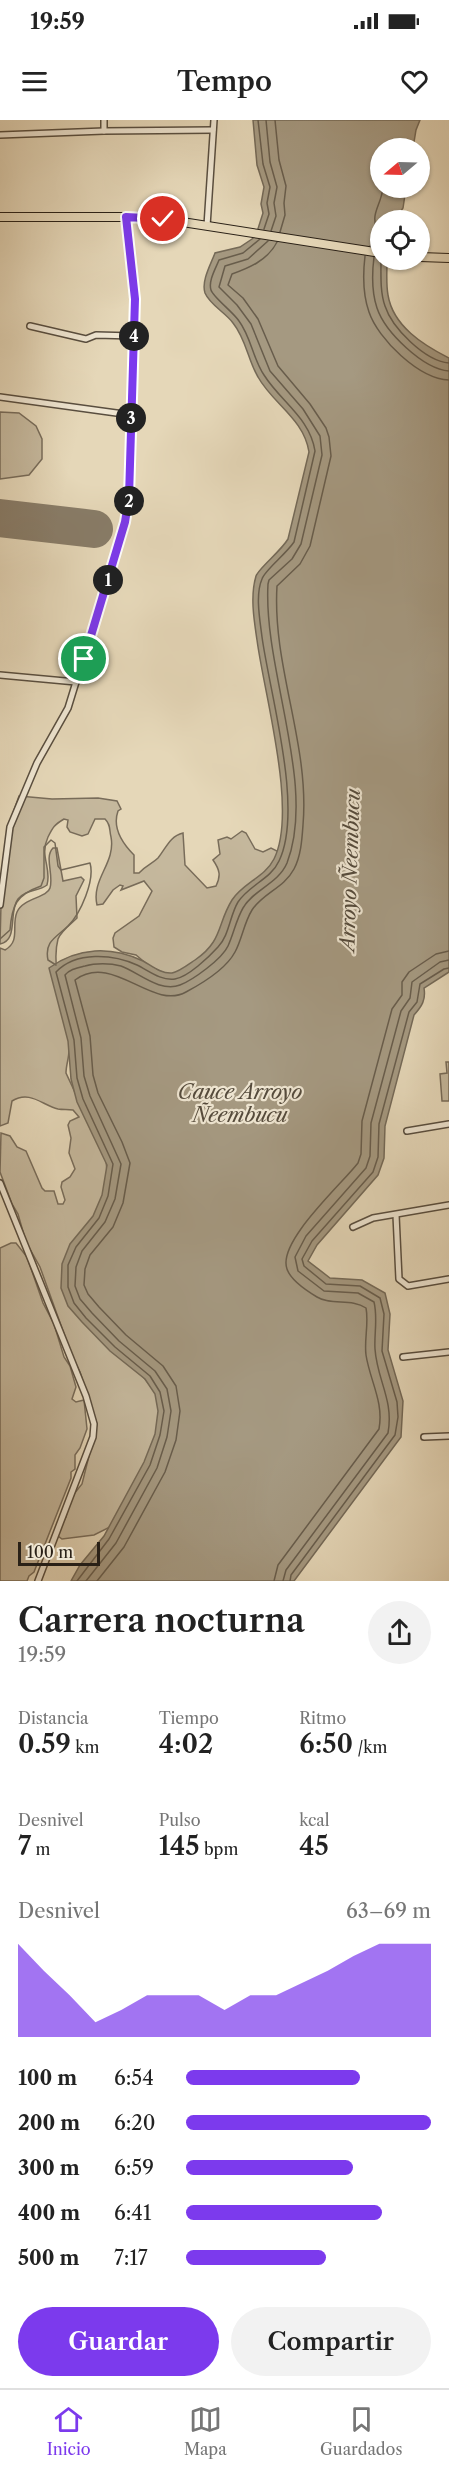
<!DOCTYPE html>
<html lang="es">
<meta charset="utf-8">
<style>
:root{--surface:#fff;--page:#f2f2f2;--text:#222;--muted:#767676;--line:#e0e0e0;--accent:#7c3aed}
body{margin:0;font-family:"Libre Caslon Text",serif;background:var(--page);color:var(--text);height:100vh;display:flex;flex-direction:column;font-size:22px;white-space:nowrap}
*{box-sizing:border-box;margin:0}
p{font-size:20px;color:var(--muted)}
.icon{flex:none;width:33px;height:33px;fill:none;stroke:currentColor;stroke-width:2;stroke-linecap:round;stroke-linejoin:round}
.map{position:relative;height:1461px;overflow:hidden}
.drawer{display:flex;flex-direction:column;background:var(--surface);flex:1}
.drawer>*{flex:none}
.needle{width:39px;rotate:251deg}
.controls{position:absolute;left:370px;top:18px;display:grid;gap:12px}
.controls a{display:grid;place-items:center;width:60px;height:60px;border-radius:50%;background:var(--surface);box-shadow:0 2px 4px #0004;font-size:30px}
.scale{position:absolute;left:18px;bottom:15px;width:82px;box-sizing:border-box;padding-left:6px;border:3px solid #2a2117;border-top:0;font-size:16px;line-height:21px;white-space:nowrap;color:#2a2117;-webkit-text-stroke:4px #eee5d1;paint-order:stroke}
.pin{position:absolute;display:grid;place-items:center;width:51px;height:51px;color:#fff;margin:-26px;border:3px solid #fff;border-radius:50%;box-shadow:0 2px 6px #0007}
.km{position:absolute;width:30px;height:30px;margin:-15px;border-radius:50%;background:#222;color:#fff;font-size:16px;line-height:30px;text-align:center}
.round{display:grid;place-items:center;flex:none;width:63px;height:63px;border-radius:32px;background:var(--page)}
.overview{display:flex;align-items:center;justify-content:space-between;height:102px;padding:0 18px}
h1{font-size:33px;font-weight:600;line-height:45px}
.metrics{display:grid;grid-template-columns:repeat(3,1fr);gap:9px;height:102px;padding:6px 18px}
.metrics div{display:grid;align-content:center}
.metrics b{font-size:26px;font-weight:600}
.metrics small{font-size:16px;font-weight:400}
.metrics p{font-size:16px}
.chart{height:168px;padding:12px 18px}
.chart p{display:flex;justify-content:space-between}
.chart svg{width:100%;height:108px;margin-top:6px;fill:var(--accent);opacity:.7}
.action{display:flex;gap:12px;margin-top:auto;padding:12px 18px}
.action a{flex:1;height:69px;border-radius:36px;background:var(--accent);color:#fff;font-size:24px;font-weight:600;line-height:69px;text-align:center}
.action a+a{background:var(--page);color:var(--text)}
ul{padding:0 18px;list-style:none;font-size:20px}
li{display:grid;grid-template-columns:96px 72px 1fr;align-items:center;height:45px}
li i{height:15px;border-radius:8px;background:var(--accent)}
.status{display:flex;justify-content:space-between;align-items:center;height:42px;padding:0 30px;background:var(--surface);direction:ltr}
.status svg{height:16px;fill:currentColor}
header{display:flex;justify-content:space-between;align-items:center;height:78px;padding:0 18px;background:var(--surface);font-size:27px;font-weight:600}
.tab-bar{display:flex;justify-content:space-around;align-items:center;height:84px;border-top:2px solid var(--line);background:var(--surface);font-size:16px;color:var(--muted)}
.tab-bar a{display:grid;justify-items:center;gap:3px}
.tab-bar .on{color:var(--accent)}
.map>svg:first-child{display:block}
.green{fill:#c5b89d;stroke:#786c5a;stroke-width:1.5}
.water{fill:#a59981;stroke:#746957;stroke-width:1.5}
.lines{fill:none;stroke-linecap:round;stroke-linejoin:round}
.shore{stroke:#685d4c;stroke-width:1.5}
.stream{stroke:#746957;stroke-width:1.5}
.runway{stroke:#887c68;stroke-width:38}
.minor-casing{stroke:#594e3f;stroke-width:8}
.primary-casing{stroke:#2a2117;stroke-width:10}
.minor{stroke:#eee5d1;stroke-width:5}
.primary{stroke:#e5d7b8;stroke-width:8}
.route-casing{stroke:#fff;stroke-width:12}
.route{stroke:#7c3aed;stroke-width:8}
.labels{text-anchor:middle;stroke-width:4.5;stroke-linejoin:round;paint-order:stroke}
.water-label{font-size:20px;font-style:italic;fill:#554b3c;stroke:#eee5d1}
</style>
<div class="status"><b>19:59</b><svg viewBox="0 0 49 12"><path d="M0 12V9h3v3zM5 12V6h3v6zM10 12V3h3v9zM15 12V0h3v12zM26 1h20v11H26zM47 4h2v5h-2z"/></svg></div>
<header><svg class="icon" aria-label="menu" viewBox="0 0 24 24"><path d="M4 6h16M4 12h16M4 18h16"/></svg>Tempo<svg class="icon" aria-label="heart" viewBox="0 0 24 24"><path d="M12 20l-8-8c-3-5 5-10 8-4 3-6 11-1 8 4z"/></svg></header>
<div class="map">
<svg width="449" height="1461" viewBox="0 0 449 1461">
<rect width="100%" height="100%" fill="#e5d7b8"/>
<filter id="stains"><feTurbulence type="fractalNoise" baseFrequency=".00333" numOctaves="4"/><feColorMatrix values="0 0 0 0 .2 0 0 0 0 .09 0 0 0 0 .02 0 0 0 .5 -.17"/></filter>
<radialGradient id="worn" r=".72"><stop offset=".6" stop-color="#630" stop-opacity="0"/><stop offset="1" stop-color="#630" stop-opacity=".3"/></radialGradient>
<g class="green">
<polygon points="0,292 19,293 36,306 42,319 42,339 29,355 0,359"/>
<path d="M19 676 52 679 98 678 117 681 121 689 118 691C112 708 122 723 134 735V753H139C146 745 152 744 158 738 166 728 170 716 183 713L185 745 207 768 216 766C221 756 220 750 213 740L220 734 218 720 227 717 231 719 242 711 246 713 255 729 263 732 271 728 279 732 225 822 173 857 149 846 136 835 122 832 114 827 113 818 115 813 139 796 152 771 144 761 121 770 123 766 120 765 113 770 103 784 97 785C91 759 116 743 111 717 109 709 111 705 105 699H95L88 714 82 716 70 712 67 707 68 700 64 699C54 705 53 707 48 717 39 736 52 748 47 765 38 772 26 769 18 779 8 792 19 820 0 824L1 784 13 693Z"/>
<path d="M53 728H57L63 761 81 757 84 760 76 776 77 798C71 804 61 811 58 819 49 853 72 895 69 930 69 938 66 945 66 953L106 1039 107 1053 92 1210 104 1224 122 1230 171 1292 114 1405 94 1415 62 1419 58 1416V1411L66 1397 70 1379 82 1364 97 1304 80 1252 72 1236 40 1147 26 1122 18 1094 12 1084 0 1052 1 1013 10 1016 17 1027 26 1031 42 1068 45 1071H54L58 1084H63L65 1080 61 1067 62 1062 70 1057 75 1049 69 1033 71 1018 68 1005 70 1001 79 997 73 990C68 989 63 990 58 989 42 985 30 970 12 981L8 1003 0 1006V828L5 830C21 821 11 806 17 792 23 778 47 778 50 768 54 755 44 737 53 728Z"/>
<polygon points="446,942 449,942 449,981 442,981 440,954 447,953"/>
<polygon points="11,1123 16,1123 27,1137 43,1183 54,1204 64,1237 70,1246 76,1267 72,1279 76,1282 84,1280 87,1309 80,1328 75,1335 75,1349 71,1352 71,1358 34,1452 29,1456 27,1461 0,1461 0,1128"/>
</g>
<path class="water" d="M253 0H420L416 10 413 28H381V68H406L403 88 395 100H381V140L387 142C387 152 386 164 388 175 393 206 423 225 449 238V852L424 868C426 880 422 886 414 895L385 1006 384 1038 378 1055 317 1125 308 1141 330 1158 362 1160 385 1173 390 1194 388 1230 403 1281 401 1317 294 1461H71L80 1445 104 1416 144 1342 155 1314 158 1291 155 1274 145 1259 110 1231 82 1202 68 1186 61 1168 62 1144 70 1124 93 1096 102 1075 107 1045 77 982 71 959 68 921 49 848C78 827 111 826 143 841 152 846 161 854 172 853 179 852 189 844 195 840 223 821 217 804 232 780 243 763 265 757 274 739 298 691 264 574 257 520 254 500 250 476 256 456 259 448 281 431 288 419L309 332C304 299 273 284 258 257 248 240 246 219 233 203 226 193 210 185 205 173 201 161 211 144 215 133L240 127 252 119 256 115 263 93 261 84 264 67 257 45Z"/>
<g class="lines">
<g class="shore">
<polyline points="258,0 263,44 270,67 267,83 269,94 264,109"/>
<polyline points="266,0 270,42 277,67 274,83 276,96 271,111"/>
<polyline points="275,0 279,40 286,66 284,83 285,95 280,112"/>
<path d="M370 126 380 117C368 93 380 90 383 68"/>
<path d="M365 136C363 153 363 175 369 192 378 219 419 259 449 260"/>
<path d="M374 137C372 153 372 173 377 188 385 212 423 249 449 251"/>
<path d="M381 140C381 155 380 172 385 186 392 208 425 241 449 243"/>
<path d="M77 1461 109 1419 150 1345 160 1315 164 1291 160 1272 150 1256 115 1227 86 1198 74 1183 68 1167V1145L76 1127 99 1098 108 1076 113 1044 83 979 77 958 74 920 56 852C76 831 113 834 137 845 149 851 161 861 175 859 188 857 209 837 218 827 229 816 230 795 238 782 249 765 271 759 279 741 304 689 270 575 262 517 260 500 255 475 262 459 264 451 286 434 294 422L315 331C310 298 281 282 264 255 253 239 251 217 239 201 233 192 213 177 211 170 208 161 216 148 219 140L243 133 260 119"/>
<path d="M86 1461 116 1423 157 1348 167 1317 171 1291 167 1269 155 1251 119 1221 92 1193 80 1179 75 1166 76 1147 82 1131 105 1102 115 1079 121 1044 90 976 84 956 81 918 65 855C70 849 77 848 85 846 95 843 110 843 121 846 138 852 160 873 180 865 193 860 222 839 228 826 234 813 236 800 243 788 254 769 278 764 287 743 317 665 263 550 268 464L269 460 292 439 301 424 322 335 320 316 303 289 270 251 251 204 237 185 219 167 225 146 248 139 268 121"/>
<path d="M97 1461 124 1427 165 1352 176 1320 180 1291 176 1266 163 1246 126 1215 99 1187 88 1174 84 1165 85 1149 90 1135 113 1107 123 1083 130 1043 122 1022 98 973 93 955 90 916 75 860C113 832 152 891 186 872 203 863 226 849 235 832 242 819 244 803 252 790 263 773 284 768 294 749 301 736 302 719 303 705 310 624 272 547 277 466L300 444 310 426 331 336 329 317 326 308 310 284 278 246 258 199 243 178 228 165 232 154C249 148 268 140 277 122"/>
<path d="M274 1461 278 1445 379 1309C384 1282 370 1261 366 1235 364 1220 369 1203 366 1188 351 1178 332 1186 317 1177 307 1171 291 1161 287 1149 277 1122 341 1065 358 1043L361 1034 362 1001 392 889 402 875V862L409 852 436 834 449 831"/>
<path d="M283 1461 286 1450 388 1313C394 1280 377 1260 375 1229 374 1214 378 1198 374 1182L358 1173 324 1171 298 1151 295 1137 306 1116 366 1048 370 1036 371 1003 401 891 410 878 412 862 440 842 449 840"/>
<polyline points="290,1461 291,1455 395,1315 398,1297 397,1282 382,1231 384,1194 380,1178 360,1166 326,1164 304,1146 302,1139 312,1121 373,1052 378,1037 379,1004 409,892 417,882 420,864 444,849 449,848"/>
</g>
<path class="stream" d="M0 819 10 810C12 785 16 775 41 766L44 758V727L51 720 55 723 58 746 61 750 90 743C95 760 81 793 68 806 57 817 44 821 48 840L56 845"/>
<polyline class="runway" points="0,398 94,409"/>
<defs>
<g id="minor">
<polyline points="104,0 104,11"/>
<polyline points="0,15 104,11 213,10"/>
<polyline points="207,106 214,0"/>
<polyline points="30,206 86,219 96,215 134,216"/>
<polyline points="0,277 131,295"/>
<polyline points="0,555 76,562"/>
<polyline points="0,785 10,707 37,643 68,588 128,393 134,179 126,97"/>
<polyline points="407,1011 449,1004"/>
<polyline points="0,1063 86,1276 94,1304 93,1317 38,1461"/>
<polyline points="396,1095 399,1159 408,1166 449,1159"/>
<polyline points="353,1107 373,1098 449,1085"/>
<polyline points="403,1237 449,1232"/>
<polyline points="424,1317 449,1316"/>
</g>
<g id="primary">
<polyline points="0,97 126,97 163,99 381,133"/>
<polyline points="420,137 449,138"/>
</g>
</defs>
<use href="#minor" class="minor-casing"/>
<use href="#primary" class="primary-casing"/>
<use href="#minor" class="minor"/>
<use href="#primary" class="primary"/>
</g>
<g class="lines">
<defs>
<polyline id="route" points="84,539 125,402 129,377 135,179 126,97 163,99"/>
</defs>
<use href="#route" class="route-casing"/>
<use href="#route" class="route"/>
</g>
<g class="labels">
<g class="water-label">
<text transform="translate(350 750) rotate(-88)" y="7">Arroyo Ñeembucu</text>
<text x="240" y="979">Cauce Arroyo<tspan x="240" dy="23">Ñeembucu</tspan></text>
</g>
</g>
<rect width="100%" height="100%" filter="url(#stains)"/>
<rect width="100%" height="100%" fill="url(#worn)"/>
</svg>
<div class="controls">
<a><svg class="needle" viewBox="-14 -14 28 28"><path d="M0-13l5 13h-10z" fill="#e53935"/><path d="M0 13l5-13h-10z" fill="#767676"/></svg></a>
<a><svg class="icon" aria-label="locate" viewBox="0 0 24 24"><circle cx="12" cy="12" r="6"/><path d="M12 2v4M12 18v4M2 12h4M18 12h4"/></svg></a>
</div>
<div class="scale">100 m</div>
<div class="pin" style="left:84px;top:539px;background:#1e9e55"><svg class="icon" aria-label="arrive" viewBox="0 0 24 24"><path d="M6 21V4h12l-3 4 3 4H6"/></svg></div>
<div class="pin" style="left:163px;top:99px;background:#d93025"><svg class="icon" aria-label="check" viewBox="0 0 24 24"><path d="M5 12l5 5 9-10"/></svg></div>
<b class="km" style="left:108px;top:460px">1</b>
<b class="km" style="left:129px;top:381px">2</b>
<b class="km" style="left:131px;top:298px">3</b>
<b class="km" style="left:134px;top:216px">4</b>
</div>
<section class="drawer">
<div class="overview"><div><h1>Carrera nocturna</h1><p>19:59</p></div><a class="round"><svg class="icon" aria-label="share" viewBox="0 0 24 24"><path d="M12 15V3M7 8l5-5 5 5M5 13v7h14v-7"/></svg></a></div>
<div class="metrics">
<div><p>Distancia</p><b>0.59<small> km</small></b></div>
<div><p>Tiempo</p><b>4:02</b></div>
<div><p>Ritmo</p><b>6:50<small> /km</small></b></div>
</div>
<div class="metrics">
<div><p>Desnivel</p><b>7<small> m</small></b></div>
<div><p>Pulso</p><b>145<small> bpm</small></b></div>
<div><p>kcal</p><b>45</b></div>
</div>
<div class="chart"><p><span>Desnivel</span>63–69 m</p>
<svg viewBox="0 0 160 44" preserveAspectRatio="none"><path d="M0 44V6L10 17L20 27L30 38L40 33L50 27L60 27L70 27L80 33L90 27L100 27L110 22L120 17L130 11L140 6L150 6L160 6V44z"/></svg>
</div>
<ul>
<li><b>100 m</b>6:54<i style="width:71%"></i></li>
<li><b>200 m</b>6:20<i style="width:100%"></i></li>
<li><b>300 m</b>6:59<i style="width:68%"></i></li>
<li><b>400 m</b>6:41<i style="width:80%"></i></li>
<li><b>500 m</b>7:17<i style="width:57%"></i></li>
</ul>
<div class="action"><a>Guardar</a><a>Compartir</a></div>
</section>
<nav class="tab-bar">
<a class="on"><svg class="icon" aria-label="home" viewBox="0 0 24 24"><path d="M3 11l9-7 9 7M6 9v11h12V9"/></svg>Inicio</a>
<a><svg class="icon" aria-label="map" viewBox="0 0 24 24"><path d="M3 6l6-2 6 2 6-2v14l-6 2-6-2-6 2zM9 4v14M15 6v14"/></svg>Mapa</a>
<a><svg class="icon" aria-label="saved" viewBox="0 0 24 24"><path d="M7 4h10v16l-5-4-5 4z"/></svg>Guardados</a>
</nav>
